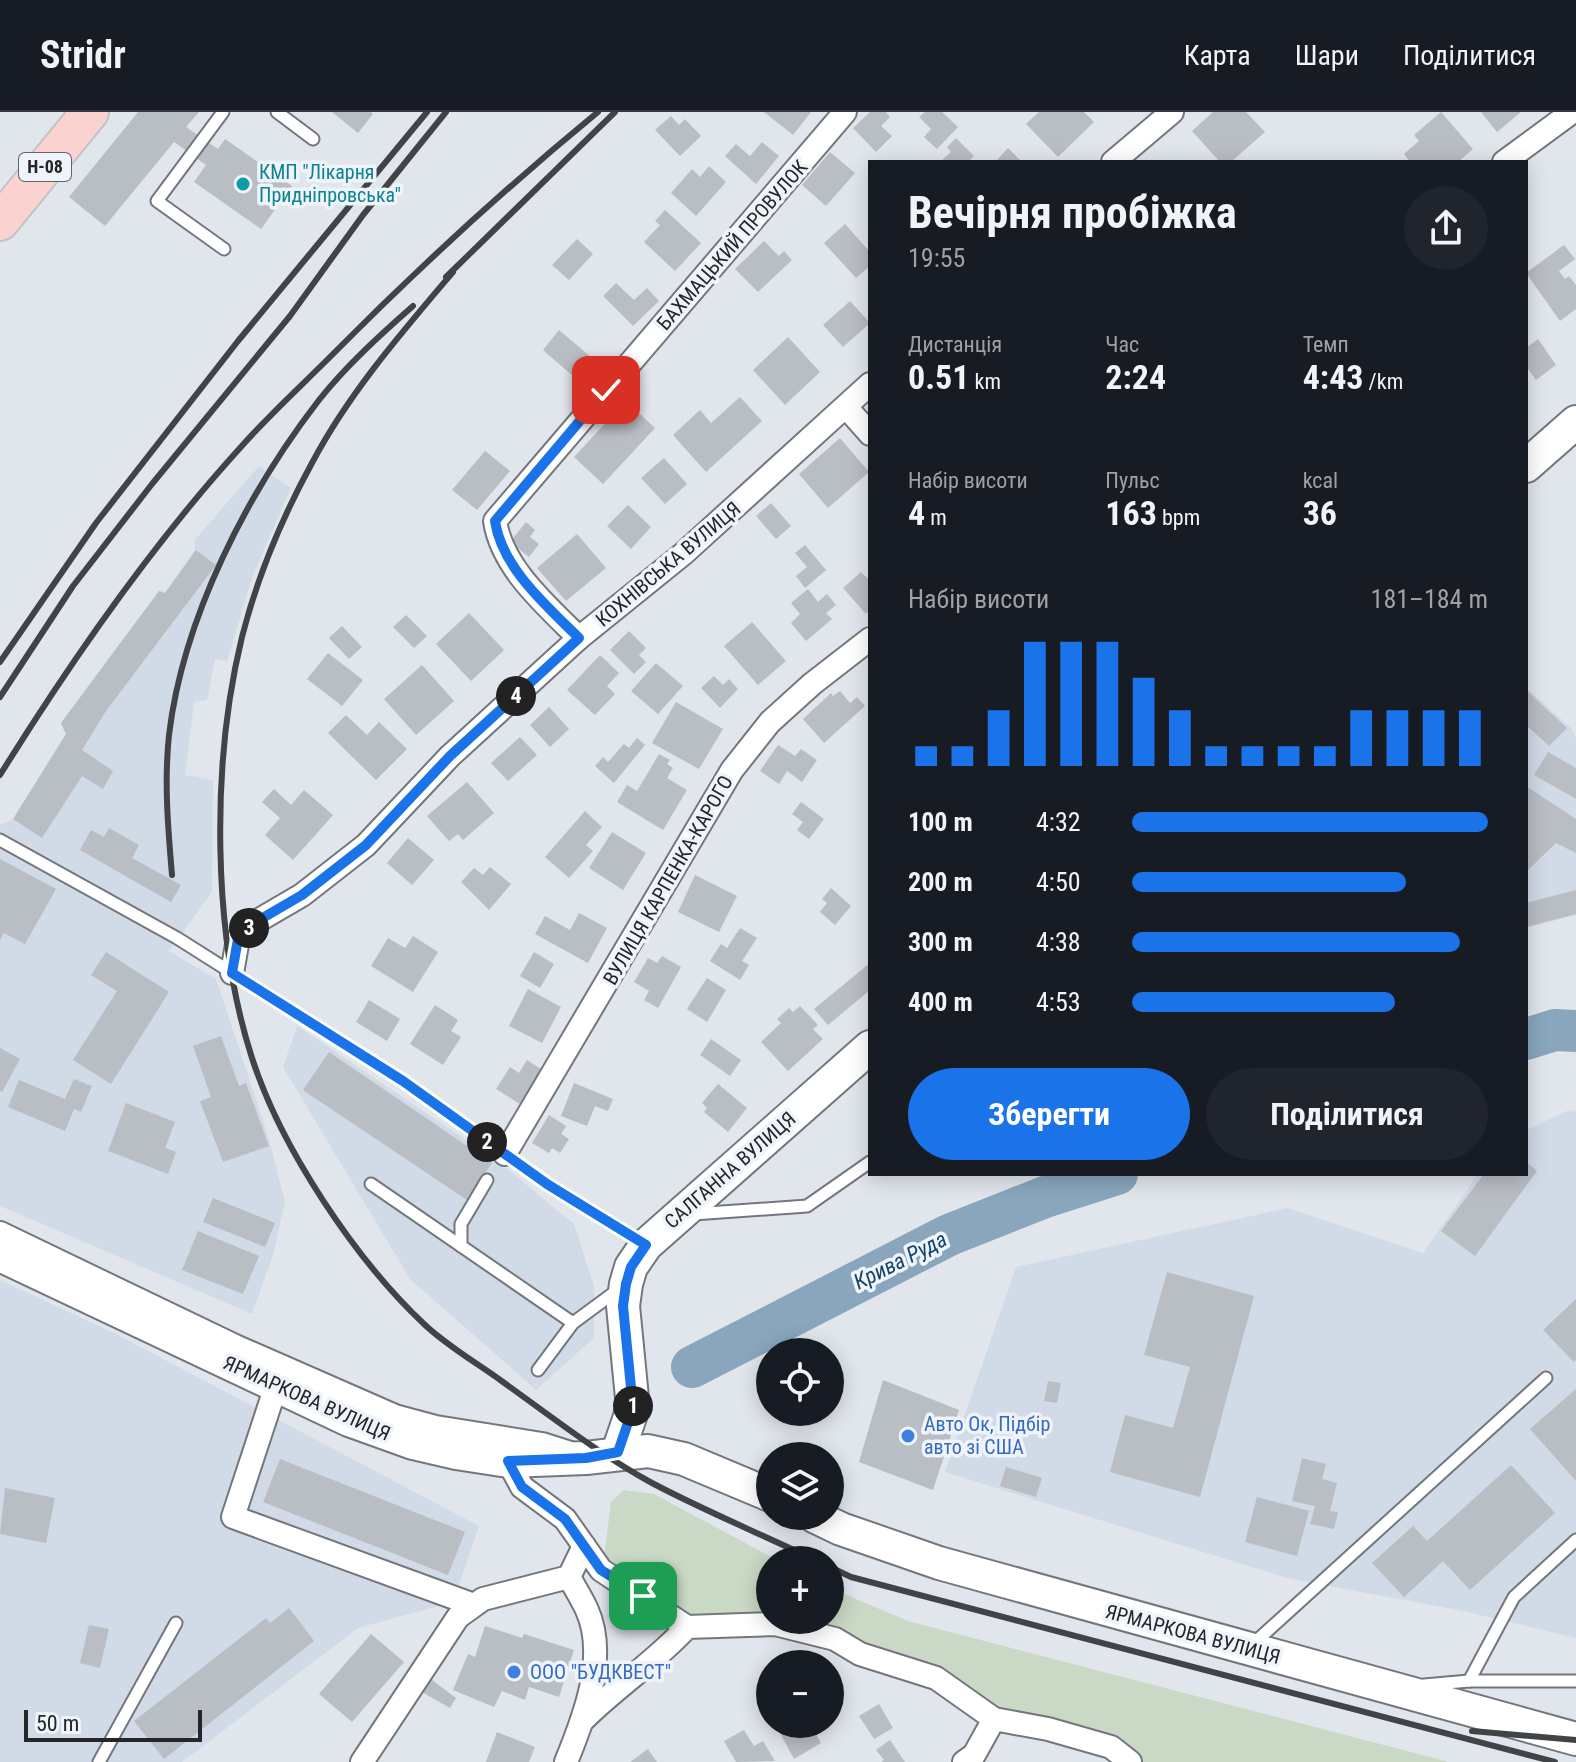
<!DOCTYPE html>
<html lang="uk">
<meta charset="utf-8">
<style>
:root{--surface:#171b24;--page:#20242c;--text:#f1f3f6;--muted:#9ea1a6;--line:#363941;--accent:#1a73e8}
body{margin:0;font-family:"Roboto Condensed",sans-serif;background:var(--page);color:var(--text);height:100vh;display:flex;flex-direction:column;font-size:30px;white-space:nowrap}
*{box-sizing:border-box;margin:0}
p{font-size:26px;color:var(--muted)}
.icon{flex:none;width:44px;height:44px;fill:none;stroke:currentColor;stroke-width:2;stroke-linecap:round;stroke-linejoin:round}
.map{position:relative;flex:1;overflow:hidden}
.side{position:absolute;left:868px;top:48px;width:660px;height:1016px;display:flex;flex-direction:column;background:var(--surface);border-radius:0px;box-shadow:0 4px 20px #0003}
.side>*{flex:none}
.buttons{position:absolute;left:756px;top:1226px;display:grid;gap:16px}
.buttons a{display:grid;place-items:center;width:88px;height:88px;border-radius:50%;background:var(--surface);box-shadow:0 4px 20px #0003;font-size:40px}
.scale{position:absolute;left:24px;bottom:20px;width:178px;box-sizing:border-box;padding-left:8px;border:4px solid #242628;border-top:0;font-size:22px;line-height:28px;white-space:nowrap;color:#242628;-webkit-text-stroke:6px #eff3fa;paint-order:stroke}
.pin{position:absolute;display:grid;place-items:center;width:68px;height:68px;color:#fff;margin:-34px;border-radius:16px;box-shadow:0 4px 12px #0006}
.km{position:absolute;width:40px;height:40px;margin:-20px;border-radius:50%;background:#222;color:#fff;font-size:22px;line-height:40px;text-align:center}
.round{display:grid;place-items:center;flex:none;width:84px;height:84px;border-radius:42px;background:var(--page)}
.summary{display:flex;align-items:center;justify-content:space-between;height:136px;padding:0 40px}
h1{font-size:44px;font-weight:700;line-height:60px}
.metrics{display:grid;grid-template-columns:repeat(3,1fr);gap:12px;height:136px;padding:8px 40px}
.metrics div{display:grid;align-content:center}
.metrics b{font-size:34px;font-weight:700}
.metrics small{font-size:22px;font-weight:400}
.metrics p{font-size:22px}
.chart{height:224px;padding:16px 40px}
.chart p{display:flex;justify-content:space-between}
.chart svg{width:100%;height:144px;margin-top:8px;stroke:var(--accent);stroke-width:6}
.cta{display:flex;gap:16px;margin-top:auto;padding:16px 40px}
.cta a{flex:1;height:92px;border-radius:48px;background:var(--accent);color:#fff;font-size:32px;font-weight:700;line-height:92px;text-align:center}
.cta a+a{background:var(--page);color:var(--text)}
ul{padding:0 40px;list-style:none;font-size:26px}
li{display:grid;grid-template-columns:128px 96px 1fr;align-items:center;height:60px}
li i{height:20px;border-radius:10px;background:var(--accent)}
header{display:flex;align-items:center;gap:48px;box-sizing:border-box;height:112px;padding:0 40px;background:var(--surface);border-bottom:2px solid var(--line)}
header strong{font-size:38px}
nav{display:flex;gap:44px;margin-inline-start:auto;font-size:28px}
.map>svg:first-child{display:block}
.built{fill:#d1dae7}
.green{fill:#cad9c5}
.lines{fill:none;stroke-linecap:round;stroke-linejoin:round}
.river{stroke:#89a6bc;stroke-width:42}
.building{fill:#b9bdc4}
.lane-casing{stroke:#73777d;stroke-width:15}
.street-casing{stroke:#73777d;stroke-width:26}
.secondary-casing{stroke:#73777d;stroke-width:36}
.primary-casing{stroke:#c2c2c3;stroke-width:40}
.lane{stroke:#fff;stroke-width:11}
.street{stroke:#fff;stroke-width:22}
.secondary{stroke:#fff;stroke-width:32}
.primary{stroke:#fad3d0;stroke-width:36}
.rail{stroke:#414447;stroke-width:6}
.route-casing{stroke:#fff;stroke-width:16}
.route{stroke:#1a73e8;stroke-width:10}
.culture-dot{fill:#0f9aa8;stroke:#eff3fa;stroke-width:3}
.shop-dot{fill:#3f7fe0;stroke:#eff3fa;stroke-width:3}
.labels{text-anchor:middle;stroke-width:7;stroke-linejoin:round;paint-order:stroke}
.shield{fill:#eff3fa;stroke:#616467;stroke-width:2}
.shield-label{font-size:18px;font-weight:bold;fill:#242628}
.culture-label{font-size:20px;fill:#0d838f;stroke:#eff3fa;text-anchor:start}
.street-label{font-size:20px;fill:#242628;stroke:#eff3fa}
.shop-label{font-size:20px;fill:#366cbe;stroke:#eff3fa;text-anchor:start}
.water-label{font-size:22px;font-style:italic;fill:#144465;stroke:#eff3fa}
</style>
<header>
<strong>Stridr</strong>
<nav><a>Карта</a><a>Шари</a><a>Поділитися</a></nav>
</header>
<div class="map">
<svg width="1576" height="1650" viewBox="0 0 1576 1650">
<rect width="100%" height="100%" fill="#e1e6ed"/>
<g class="built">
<polygon points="259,354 291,376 253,463 227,549 215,547 207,588 194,590 185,663 213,668 212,780 169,839 216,867 268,1024 285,1090 273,1143 252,1202 0,1094 0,713 14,707 66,623 61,611 159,479 166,481 195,438 194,429"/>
<polygon points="1526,575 1572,617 1576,626 1576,803 1526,816"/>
<polygon points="297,914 499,1050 574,1112 594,1174 594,1226 536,1278 410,1167 283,955"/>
<polygon points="1576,998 1576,1526 1463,1499 1287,1466 945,1360 1016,1155 1288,1096 1423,1141 1478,1062 1526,1062 1526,1018 1567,999"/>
<polygon points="0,1168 112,1220 479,1414 453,1490 358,1516 182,1650 0,1650"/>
</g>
<polygon class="green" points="624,1378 654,1382 777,1448 770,1448 770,1508 830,1508 830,1476 908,1509 1449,1650 1144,1650 1115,1632 998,1602 832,1522 684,1509 603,1454 611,1390"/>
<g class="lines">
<g class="river">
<polyline points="1526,927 1555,918 1576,919"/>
<polyline points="692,1255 949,1123 1045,1085 1117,1062"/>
</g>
</g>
<g class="building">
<polygon points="138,0 199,0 186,15 218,37 225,27 292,74 261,117 194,70 206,53 174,30 105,114 69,85"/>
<polygon points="332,0 371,0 373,2 358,21"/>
<polygon points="764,0 811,0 793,23"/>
<polygon points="870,0 886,0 890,5 881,14 892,24 876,40 853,16"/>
<polygon points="925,0 942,0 958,15 937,37 924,25 931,17 919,5"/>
<polygon points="1039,0 1084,0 1094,10 1058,45 1026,12"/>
<polygon points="1213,0 1246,0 1265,20 1231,50 1220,50 1192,19"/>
<polygon points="1441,0 1473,37 1458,50 1410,50 1404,42 1419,29 1414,23"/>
<polygon points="1481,0 1521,0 1497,20"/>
<polygon points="671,4 679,13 685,7 701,24 680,44 655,18"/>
<polygon points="956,26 974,44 968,50 943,50 942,48 951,40 947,35"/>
<polygon points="762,30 779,44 756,72 725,44 736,32 750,44"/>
<polygon points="1008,36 1022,50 995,50"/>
<polygon points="830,40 855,61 826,94 802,73"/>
<polygon points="709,54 726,70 696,104 671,81 692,57 700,65"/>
<polygon points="665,98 701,131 675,159 644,130 660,113 655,109"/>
<polygon points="845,112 870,140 870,154 856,166 824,131"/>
<polygon points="577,127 593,142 569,168 552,153"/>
<polygon points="764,129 779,144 784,139 792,148 758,180 735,157"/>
<polygon points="1564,133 1575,147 1559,159 1565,167 1569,164 1576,173 1576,197 1560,209 1526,161"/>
<polygon points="616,171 634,188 647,176 659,189 633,214 603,184"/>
<polygon points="850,189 870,211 843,235 823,213"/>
<polygon points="559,218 598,251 581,271 543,238"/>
<polygon points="788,225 820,260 785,293 753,258"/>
<polygon points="1538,227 1556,253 1536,268 1526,254 1526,236"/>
<polygon points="740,285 762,309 706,360 673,323 700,298 711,311"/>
<polygon points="626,289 655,316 603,372 574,345"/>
<polygon points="840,326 869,360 828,396 799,362"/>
<polygon points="485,339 510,359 477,398 452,378"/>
<polygon points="664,346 687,372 665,392 641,366"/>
<polygon points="771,391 791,414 776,427 756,404"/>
<polygon points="628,393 651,415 631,437 607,414"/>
<polygon points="526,410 535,418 530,425 539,432 529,445 510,430"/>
<polygon points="577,422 606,456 566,489 537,456"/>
<polygon points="805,433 826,458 805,476 796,464 807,455 795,441"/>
<polygon points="196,438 216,453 106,599 82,638 113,659 103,677 82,664 42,726 13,707 66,622 61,611 159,479 165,481"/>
<polygon points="861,460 870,469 870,498 866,502 843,476"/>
<polygon points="808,477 818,490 827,482 836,493 826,501 832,507 806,529 791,511 800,502 791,491"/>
<polygon points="469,501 504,538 471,569 436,532"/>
<polygon points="406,503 427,524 414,536 393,515"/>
<polygon points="752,510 786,549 758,573 724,534"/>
<polygon points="342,514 362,535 349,547 329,526"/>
<polygon points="629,519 646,536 639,543 646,550 634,562 610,538"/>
<polygon points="328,541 363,568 342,594 307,567"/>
<polygon points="600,543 619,561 607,574 615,582 595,603 567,578"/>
<polygon points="656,551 683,574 658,602 631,579"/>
<polygon points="422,553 454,589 416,623 384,587"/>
<polygon points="714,564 723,573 729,567 738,577 720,596 701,576"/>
<polygon points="1526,578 1567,616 1549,634 1526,613"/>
<polygon points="840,579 850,591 857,585 865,594 824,631 803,607 831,581 833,584"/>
<polygon points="676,590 723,617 699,657 652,631"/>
<polygon points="549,595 569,617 550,635 530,613"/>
<polygon points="346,603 367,623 379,610 407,637 376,668 328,621"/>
<polygon points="520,625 537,643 508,669 491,651"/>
<polygon points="637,626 645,633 614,671 595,654 603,645 608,650 624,632 629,636"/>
<polygon points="778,633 795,644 801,637 817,648 802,670 787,659 779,672 760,659"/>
<polygon points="1548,640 1576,656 1576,687 1534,663"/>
<polygon points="659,642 670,648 667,652 673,656 667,666 687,678 663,718 617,690 627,673 637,679"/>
<polygon points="467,670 494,701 463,728 458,722 449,729 427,704"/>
<polygon points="1526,674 1576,707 1576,741 1556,731 1526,760"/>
<polygon points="274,677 291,693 304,678 333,703 293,748 265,723 280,706 262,690"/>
<polygon points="801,690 824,707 809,727 797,718 803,710 792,702"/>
<polygon points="585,699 602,715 586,733 593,739 569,766 545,745"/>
<polygon points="109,716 139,733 132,746 181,773 171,790 80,738 91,718 104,725"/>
<polygon points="612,720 646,741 623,778 589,756"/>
<polygon points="408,726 434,748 412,773 387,751"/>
<polygon points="0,747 56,777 25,832 4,821 0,828"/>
<polygon points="490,755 511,772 489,798 461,770 474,756 483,763"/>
<polygon points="695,763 737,784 719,820 678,800"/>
<polygon points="831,776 851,794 835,813 820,800 827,791 822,787"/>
<polygon points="1576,778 1576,802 1526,815 1526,791"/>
<polygon points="579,801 607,816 588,851 535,822 545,804 570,818"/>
<polygon points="740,816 757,826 742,849 749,853 740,868 710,849 721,832 727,836"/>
<polygon points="413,824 438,840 413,880 371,854 388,826 405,836"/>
<polygon points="106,840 169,880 111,972 73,948 117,879 91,863"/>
<polygon points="534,840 554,852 540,876 520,864"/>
<polygon points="662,844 681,855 658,896 644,888 649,879 634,870 648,846 657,851"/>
<polygon points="870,851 870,878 828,913 814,897"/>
<polygon points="707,866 726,878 707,910 687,897"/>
<polygon points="528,877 561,895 542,931 509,914"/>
<polygon points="369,888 400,907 387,929 356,910"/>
<polygon points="435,893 458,908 451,919 461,925 443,953 410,932"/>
<polygon points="800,894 818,913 813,917 823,927 788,959 761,930 781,911 777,907 789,896 793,900"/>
<polygon points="221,924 239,974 246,971 269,1034 223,1050 200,989 211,985 193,934"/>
<polygon points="711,927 741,948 730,964 700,943"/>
<polygon points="0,936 20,947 2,980 0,979"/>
<polygon points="329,940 492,1051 467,1088 303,978"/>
<polygon points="527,948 544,959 523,994 496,977 510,955 519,961"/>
<polygon points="74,967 92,974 81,1000 74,997 65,1019 8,995 19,968 65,987"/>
<polygon points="574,971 613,987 608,999 595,994 587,1014 561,1004"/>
<polygon points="718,972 747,996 728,1020 704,1000 707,996 702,991"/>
<polygon points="126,991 175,1010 165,1036 176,1040 168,1062 108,1039"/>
<polygon points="549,1003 566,1014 561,1022 569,1027 560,1041 552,1036 549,1041 532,1031"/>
<polygon points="1526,1050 1537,1059 1475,1144 1441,1119 1484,1062 1526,1062"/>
<polygon points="213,1086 275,1111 265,1135 203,1110"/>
<polygon points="198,1119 259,1144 243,1182 182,1158"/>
<polygon points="1167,1160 1254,1184 1200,1385 1110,1360 1125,1303 1173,1316 1190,1255 1144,1243"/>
<polygon points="1576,1187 1576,1248 1574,1250 1543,1218"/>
<polygon points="883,1268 959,1298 933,1378 859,1350"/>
<polygon points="1048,1269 1061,1271 1057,1291 1044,1289"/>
<polygon points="1576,1277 1576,1369 1530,1317"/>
<polygon points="1302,1346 1326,1352 1322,1367 1337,1371 1330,1399 1338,1400 1334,1417 1310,1412 1315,1394 1292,1389"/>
<polygon points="280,1347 465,1420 448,1463 263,1390"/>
<polygon points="1511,1353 1555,1401 1470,1478 1443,1449 1404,1485 1372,1451 1413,1414 1427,1429"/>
<polygon points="1006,1355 1042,1366 1036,1385 1000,1374"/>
<polygon points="5,1376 55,1386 46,1431 0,1422"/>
<polygon points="1257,1385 1309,1399 1297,1444 1245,1430"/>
<polygon points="289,1496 314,1529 164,1647 134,1609 266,1506 270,1511"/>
<polygon points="89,1513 109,1517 100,1556 80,1551"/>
<polygon points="485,1514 522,1526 524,1522 574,1538 559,1585 529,1575 525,1588 502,1579 494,1595 453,1578 468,1542 475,1545"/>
<polygon points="371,1522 404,1550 352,1610 319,1582"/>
<polygon points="428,1565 456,1586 450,1596 420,1579"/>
<polygon points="879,1592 893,1616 874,1627 859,1604"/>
<polygon points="796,1612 810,1612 821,1631 794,1647 780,1621"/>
<polygon points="744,1618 754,1634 763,1629 775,1649 736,1650 724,1629"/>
<polygon points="497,1620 535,1635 529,1650 486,1650"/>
<polygon points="890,1628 905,1650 881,1650 884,1648 876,1638"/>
<polygon points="648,1637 657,1650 630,1650"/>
</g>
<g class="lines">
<defs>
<g id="lane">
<polyline points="223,0 157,89 224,137"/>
<polyline points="277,0 313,27"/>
<polyline points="0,728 177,826 403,969 547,1072 643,1131"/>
<polyline points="371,1072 573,1211"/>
<polyline points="693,1102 807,1094 870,1050"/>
<polyline points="461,1134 461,1112 487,1068"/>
<polyline points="538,1258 573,1211 619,1177"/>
<polyline points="1253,1532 1546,1266"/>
<polyline points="1469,1569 1514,1485 1576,1428"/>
<polyline points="1424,1573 1469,1569 1576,1569"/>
<polyline points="99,1650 176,1511"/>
</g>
<g id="street">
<polyline points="1113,50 1172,0"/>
<polyline points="1504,50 1572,0"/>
<polyline points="847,296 870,322"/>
<path d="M579 526C547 494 502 456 495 409L845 0"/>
<polyline points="232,861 238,827 254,811 302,783 366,733 450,644 579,526 683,442 870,272"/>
<polyline points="505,1042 732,658 770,610 812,572 870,527"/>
<polyline points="0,1121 235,1234 395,1304 436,1315 542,1332 570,1341"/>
<polyline points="276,1274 233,1405 474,1493"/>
<polyline points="508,1349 522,1375 565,1407 601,1458 687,1515"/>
<path d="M583 1608C616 1575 655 1550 687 1515L775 1512 835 1527 860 1542 936 1566 994 1607 1048 1617 1111 1635 1130 1650"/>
<polyline points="362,1650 458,1505 483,1487 569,1465 584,1434"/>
<path d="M566 1650C584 1606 608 1545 587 1498 582 1487 575 1476 569 1465"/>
<polyline points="964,1650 974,1643 994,1607"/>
</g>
<g id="secondary">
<polyline points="1526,354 1576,310"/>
<polyline points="0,1143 349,1308 413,1331 456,1341 508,1349 586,1346 648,1339 684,1347 770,1383"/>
<polyline points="618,1340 633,1296 623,1194 626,1172 631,1155 646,1133 870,935"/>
<polyline points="814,1404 841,1417 939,1451 1576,1627"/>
</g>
<polyline id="primary" points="0,110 90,0"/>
</defs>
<use href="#lane" class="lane-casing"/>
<use href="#street" class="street-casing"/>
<use href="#secondary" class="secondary-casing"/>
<use href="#primary" class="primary-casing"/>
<use href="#lane" class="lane"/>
<use href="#street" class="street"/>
<use href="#secondary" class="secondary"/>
<use href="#primary" class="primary"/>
<g class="rail">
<path d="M453 160C402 220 349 281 312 351 283 404 257 466 242 525 211 652 212 822 252 946 281 1036 355 1147 424 1212 447 1234 477 1251 503 1270 552 1305 599 1342 652 1371 705 1399 761 1422 815 1448"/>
<polyline points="446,165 615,0"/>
<polyline points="0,550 96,411 238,229 427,0"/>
<polyline points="0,585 73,474 152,372 290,204 363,103 446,0"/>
<path d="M0 663C71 549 150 435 240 336 268 304 300 275 330 245 416 158 503 78 598 0"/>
<path d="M172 763C168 716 164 670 169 623 183 506 247 381 319 288 346 254 380 223 413 194"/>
<polyline points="830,1455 851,1465 1555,1650"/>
<polyline points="1472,1619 1576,1628"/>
</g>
</g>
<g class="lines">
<defs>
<path id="route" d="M606 278 495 409C502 456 547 494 579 526L450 644 366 733 302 783 254 811 238 827 232 861 403 969 547 1072 646 1133 631 1155 626 1172 623 1194 633 1296 618 1340 586 1346 508 1349 522 1375 565 1407 601 1458 643 1484"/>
</defs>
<use href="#route" class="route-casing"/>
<use href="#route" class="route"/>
</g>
<circle class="culture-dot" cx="243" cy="72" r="8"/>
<g class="shop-dot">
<circle cx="908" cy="1324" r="8"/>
<circle cx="514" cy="1560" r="8"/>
</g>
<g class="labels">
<rect class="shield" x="19" y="41" width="52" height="28" rx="6"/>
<g class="shield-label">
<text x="45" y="61">Н-08</text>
</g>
<g class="culture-label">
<text x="259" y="67">КМП "Лікарня<tspan x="259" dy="23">Придніпровська"</tspan></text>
</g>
<g class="street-label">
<text transform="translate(732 133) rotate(-49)" y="7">БАХМАЦЬКИЙ ПРОВУЛОК</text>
<text transform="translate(668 452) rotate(-40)" y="7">КОХНІВСЬКА ВУЛИЦЯ</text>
<text transform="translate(668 768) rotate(-60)" y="7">ВУЛИЦЯ КАРПЕНКА-КАРОГО</text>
<text transform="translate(730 1058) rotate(-41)" y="7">САЛГАННА ВУЛИЦЯ</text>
<text transform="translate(307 1286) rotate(24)" y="7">ЯРМАРКОВА ВУЛИЦЯ</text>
<text transform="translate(1193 1522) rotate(15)" y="7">ЯРМАРКОВА ВУЛИЦЯ</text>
</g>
<g class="shop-label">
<text x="924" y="1319">Авто Ок, Підбір<tspan x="924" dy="23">авто зі США</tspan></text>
<text x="530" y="1567">ООО "БУДКВЕСТ"</text>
</g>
<g class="water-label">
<text transform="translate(900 1148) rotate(-27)" y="8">Крива Руда</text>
</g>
</g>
</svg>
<div class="buttons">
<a><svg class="icon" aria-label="locate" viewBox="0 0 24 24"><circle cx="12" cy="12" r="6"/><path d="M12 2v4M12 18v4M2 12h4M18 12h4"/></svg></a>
<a><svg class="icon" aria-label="layers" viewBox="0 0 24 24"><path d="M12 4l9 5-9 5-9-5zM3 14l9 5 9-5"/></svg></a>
<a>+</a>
<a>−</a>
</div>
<div class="scale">50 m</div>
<div class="pin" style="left:643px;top:1484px;background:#1e9e55"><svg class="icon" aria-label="arrive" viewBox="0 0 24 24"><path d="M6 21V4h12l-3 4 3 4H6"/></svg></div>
<div class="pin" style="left:606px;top:278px;background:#d93025"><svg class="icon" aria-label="check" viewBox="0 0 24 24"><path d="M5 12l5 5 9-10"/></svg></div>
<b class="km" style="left:633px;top:1294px">1</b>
<b class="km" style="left:487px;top:1030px">2</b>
<b class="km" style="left:249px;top:816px">3</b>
<b class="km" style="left:516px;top:584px">4</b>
<section class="side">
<div class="summary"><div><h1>Вечірня пробіжка</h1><p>19:55</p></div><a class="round"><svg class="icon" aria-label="share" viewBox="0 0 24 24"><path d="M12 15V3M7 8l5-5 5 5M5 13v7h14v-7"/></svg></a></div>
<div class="metrics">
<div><p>Дистанція</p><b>0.51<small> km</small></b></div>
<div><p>Час</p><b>2:24</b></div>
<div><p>Темп</p><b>4:43<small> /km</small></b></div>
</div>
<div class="metrics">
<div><p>Набір висоти</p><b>4<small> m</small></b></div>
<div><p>Пульс</p><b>163<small> bpm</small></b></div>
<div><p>kcal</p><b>36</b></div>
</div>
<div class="chart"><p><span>Набір висоти</span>181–184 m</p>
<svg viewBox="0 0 160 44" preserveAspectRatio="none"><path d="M5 44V38M15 44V38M25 44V27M35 44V6M45 44V6M55 44V6M65 44V17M75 44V27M85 44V38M95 44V38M105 44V38M115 44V38M125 44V27M135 44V27M145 44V27M155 44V27"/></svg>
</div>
<ul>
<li><b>100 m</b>4:32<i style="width:100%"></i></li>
<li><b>200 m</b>4:50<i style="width:77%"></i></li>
<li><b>300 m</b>4:38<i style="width:92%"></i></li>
<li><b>400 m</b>4:53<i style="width:74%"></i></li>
</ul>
<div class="cta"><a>Зберегти</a><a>Поділитися</a></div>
</section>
</div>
